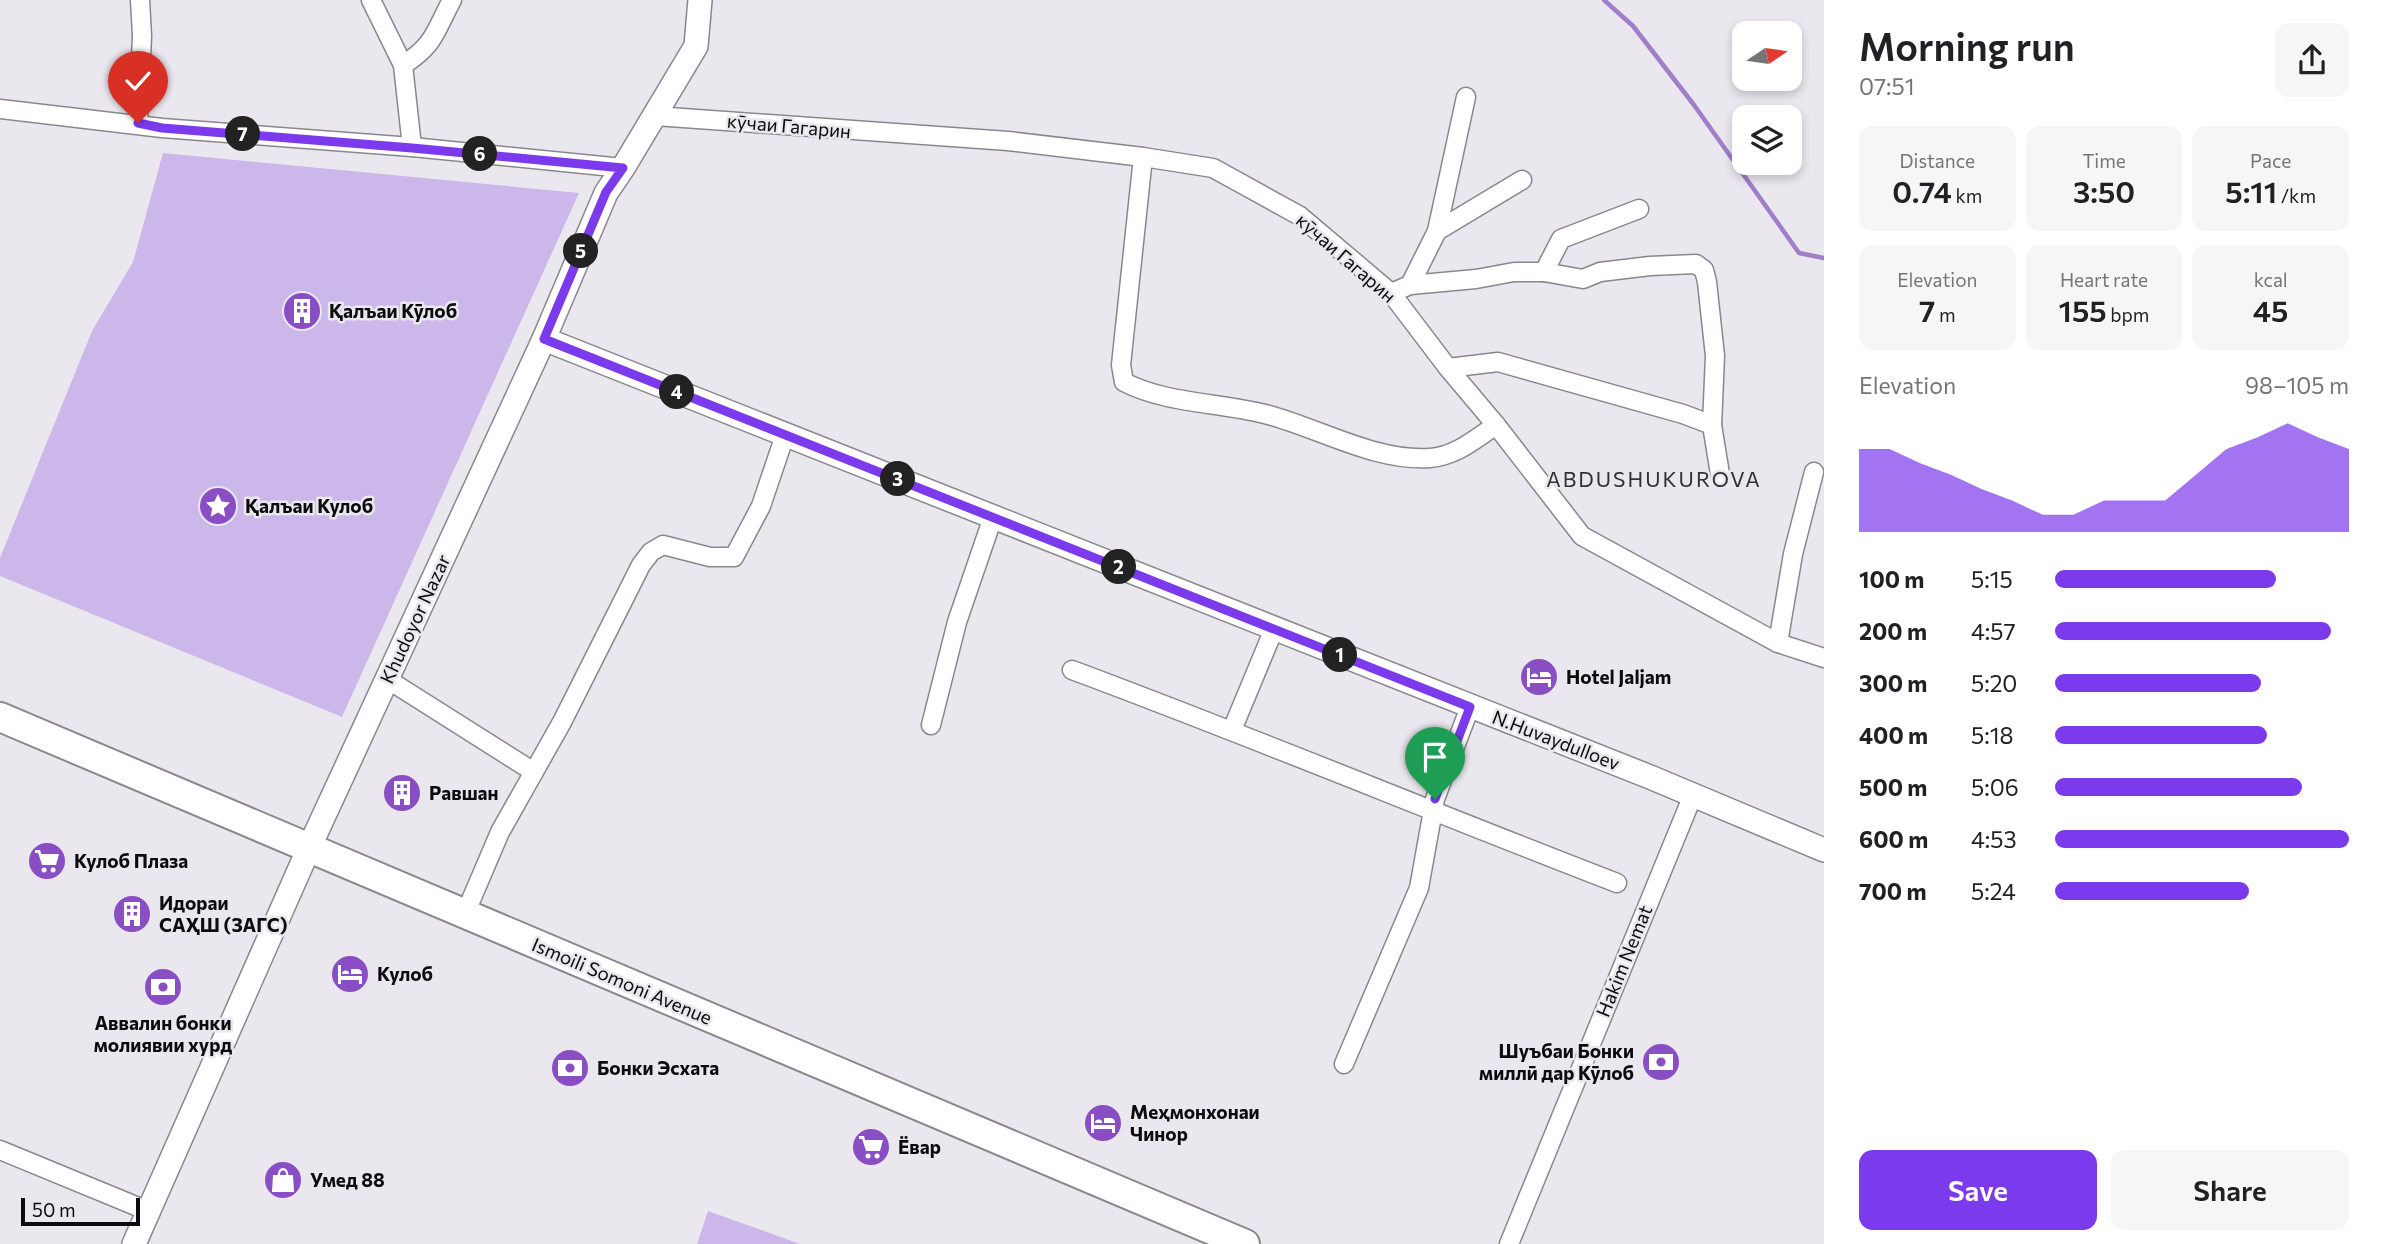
<!DOCTYPE html>
<meta charset="utf-8">
<style>
:root{--surface:#fff;--page:#f6f6f6;--text:#202124;--muted:#757577;--accent:#7c3aed}
body{margin:0;font-family:Commissioner,sans-serif;background:var(--page);color:var(--text);height:100vh;display:flex;flex-direction:column;font-size:26px;white-space:nowrap}
*{box-sizing:border-box;margin:0}
p{font-size:23px;color:var(--muted)}
.icon{flex:none;width:38px;height:38px;fill:none;stroke:currentColor;stroke-width:2;stroke-linecap:round;stroke-linejoin:round}
.map{position:relative;flex:1;overflow:hidden}
.side{display:flex;flex-direction:column;background:var(--surface);width:560px}
.side>*{flex:none}
.needle{width:46px;rotate:77deg}
.buttons{position:absolute;left:1732px;top:21px;display:grid;gap:14px}
.buttons a{display:grid;place-items:center;width:70px;height:70px;border-radius:14px;background:var(--surface);box-shadow:0 4px 10px #0003;font-size:35px}
.scale{position:absolute;left:21px;bottom:18px;width:119px;box-sizing:border-box;padding-left:7px;border:4px solid #0c0b0d;border-top:0;font-size:19px;line-height:24px;white-space:nowrap;color:#0c0b0d;-webkit-text-stroke:5px #eae7ee;paint-order:stroke}
.pin{position:absolute;display:grid;place-items:center;width:60px;height:60px;color:#fff;margin:-72px -30px;border-radius:50% 50% 50% 0;rotate:-45deg;box-shadow:0 0 7px #0007}
.pin .icon{rotate:45deg}
.km{position:absolute;width:35px;height:35px;margin:-18px;border-radius:50%;background:#222;color:#fff;font-size:19px;line-height:35px;text-align:center}
.round{display:grid;place-items:center;flex:none;width:74px;height:74px;border-radius:14px;background:var(--page)}
.head{display:flex;align-items:center;justify-content:space-between;height:119px;padding:0 35px}
h1{font-size:38px;font-weight:600;line-height:52px}
.metrics{display:grid;grid-template-columns:repeat(3,1fr);gap:10px;height:119px;padding:7px 35px}
.metrics div{display:grid;align-content:center;border-radius:14px;background:var(--page);text-align:center}
.metrics b{font-size:30px;font-weight:600}
.metrics small{font-size:19px;font-weight:400}
.metrics p{font-size:19px}
.chart{height:196px;padding:14px 35px}
.chart p{display:flex;justify-content:space-between}
.chart svg{width:100%;height:126px;margin-top:7px;fill:var(--accent);opacity:.7}
.cta{display:flex;gap:14px;margin-top:auto;padding:14px 35px}
.cta a{flex:1;height:80px;border-radius:14px;background:var(--accent);color:#fff;font-size:28px;font-weight:600;line-height:80px;text-align:center}
.cta a+a{background:var(--page);color:var(--text)}
ul{padding:0 35px;list-style:none;font-size:23px}
li{display:grid;grid-template-columns:112px 84px 1fr;align-items:center;height:52px}
li i{height:18px;border-radius:9px;background:var(--accent)}
main{display:flex;flex:1;min-height:0}
.map>svg:first-child{display:block}
.green{fill:#ccb7ea}
.lines{fill:none;stroke-linecap:round;stroke-linejoin:round}
.stream{stroke:#a07eca;stroke-width:4.5}
.minor-casing{stroke:#89878d;stroke-width:21}
.tertiary-casing{stroke:#89878d;stroke-width:26}
.primary-casing{stroke:#89878d;stroke-width:32}
.minor{stroke:#fff;stroke-width:18}
.tertiary{stroke:#fff;stroke-width:23}
.primary{stroke:#fff;stroke-width:28}
.route-casing{stroke:#fff;stroke-width:14}
.route{stroke:#7c3aed;stroke-width:9}
.labels{text-anchor:middle;stroke-width:5;stroke-linejoin:round;paint-order:stroke}
.street-label{font-size:19px;fill:#0c0b0d;stroke:#eae7ee}
.poi-label{font-size:19px;font-weight:bold;fill:#0c0b0d;stroke:#eae7ee;text-anchor:start}
.neighbourhood-label{font-size:21px;letter-spacing:2px;fill:#333036;stroke:#eae7ee}
</style>
<main>
<div class="map">
<svg width="1824" height="1244" viewBox="0 0 1824 1244">
<rect width="100%" height="100%" fill="#eae7ee"/>
<g class="green">
<polygon points="163,153 579,193 342,717 0,576 0,558 92,331 133,262"/>
<polygon points="708,1211 800,1244 697,1244"/>
</g>
<g class="lines">
<polyline class="stream" points="1604,0 1633,26 1694,105 1799,253 1824,258"/>
<defs>
<g id="minor">
<polyline points="371,0 403,65 412,147"/>
<path d="M403 65C435 45 435 31 452 0"/>
<polyline points="0,109 162,128 412,147 623,168"/>
<polyline points="655,116 1008,141 1143,157 1213,168 1300,216 1391,293 1448,368 1496,425 1582,536 1778,643 1824,658"/>
<polyline points="138,123 142,36 140,0"/>
<path d="M1143 157 1121 365 1124 382C1167 404 1218 402 1265 414 1317 427 1375 462 1430 458 1456 456 1475 439 1496 425"/>
<polyline points="1437,231 1522,180"/>
<polyline points="1544,272 1561,239 1639,209"/>
<polyline points="1410,285 1437,231 1466,97"/>
<polyline points="1391,293 1410,285 1476,279 1514,272 1544,272 1583,279 1600,272 1650,266 1696,264 1704,270 1707,282 1715,356 1712,425"/>
<polyline points="1448,368 1498,362 1683,414 1712,425 1720,474"/>
<polyline points="1778,643 1793,554 1814,472"/>
<path d="M1072 670C1255 738 1435 813 1617 883"/>
<polyline points="387,679 534,772"/>
<polyline points="931,725 957,622 993,517"/>
<polyline points="1232,730 1274,629"/>
<polyline points="465,914 500,832 562,722 641,565 651,552 663,545 710,557 734,557 761,506 785,435"/>
<polyline points="1344,1064 1419,888 1435,799 1470,707"/>
<polyline points="0,1150 148,1211"/>
<polyline points="1509,1244 1693,795"/>
</g>
<g id="tertiary">
<polyline points="544,339 1650,777 1824,850"/>
<polyline points="134,1244 309,848 544,339 606,193 623,168 696,46 700,0"/>
</g>
<polyline id="primary" points="0,717 1245,1244"/>
</defs>
<use href="#minor" class="minor-casing"/>
<use href="#tertiary" class="tertiary-casing"/>
<use href="#primary" class="primary-casing"/>
<use href="#minor" class="minor"/>
<use href="#tertiary" class="tertiary"/>
<use href="#primary" class="primary"/>
</g>
<g class="lines">
<defs>
<polyline id="route" points="138,123 162,128 412,148 623,168 606,192 544,339 1470,707 1435,799"/>
</defs>
<use href="#route" class="route-casing"/>
<use href="#route" class="route"/>
</g>
<defs>
<symbol id="building-disc" viewBox="-11 -11 22 22"><circle r="9.5" fill="#894ec4" stroke="#eae7ee"/><path d="M-4-6H4V6H1V3H-1V6H-4ZM-2.5-4.3h1.7v1.8h-1.7ZM.8-4.3h1.7v1.8H.8ZM-2.5-1h1.7V.8h-1.7ZM.8-1h1.7V.8H.8Z" fill="#fff"/></symbol>
<symbol id="sight-disc" viewBox="-11 -11 22 22"><circle r="9.5" fill="#894ec4" stroke="#eae7ee"/><path d="M0-6L1.8-2.2L6-1.7L2.9 1.2L3.7 5.4L0 3.3L-3.7 5.4L-2.9 1.2L-6-1.7L-1.8-2.2Z" fill="#fff"/></symbol>
<symbol id="hotel-disc" viewBox="-11 -11 22 22"><circle r="9.5" fill="#894ec4" stroke="#eae7ee"/><path d="M-6-4.5h1.5V1H6V5H4.5V3h-9V5H-6ZM-4 0a1.8 1.8 0 1 1 3.6 0ZM.5 0V-2.5h3Q6-2.5 6 0Z" fill="#fff"/></symbol>
<symbol id="supermarket-disc" viewBox="-11 -11 22 22"><circle r="9.5" fill="#894ec4" stroke="#eae7ee"/><path d="M-6-5.5h2.5l.6 2H6L4.5 2H-2.5L-4.4-4H-6ZM-1.5 3.2a1.3 1.3 0 1 0 .1 0ZM3 3.2a1.3 1.3 0 1 0 .1 0Z" fill="#fff"/></symbol>
<symbol id="bank-disc" viewBox="-11 -11 22 22"><circle r="9.5" fill="#894ec4" stroke="#eae7ee"/><path d="M-6-4H6V4H-6ZM0-2.3a2.3 2.3 0 1 0 0 4.6a2.3 2.3 0 1 0 0-4.6Z" fill="#fff"/></symbol>
<symbol id="shop-disc" viewBox="-11 -11 22 22"><circle r="9.5" fill="#894ec4" stroke="#eae7ee"/><path d="M-5-2.5h2.3a2.7 3.5 0 0 1 5.4 0H5L5.5 6h-11ZM-1.5-2.5h3a1.5 2.3 0 0 0-3 0Z" fill="#fff"/></symbol>
</defs>
<g fill-rule="evenodd">
<use href="#building-disc" x="280" y="289" width="44" height="44"/>
<use href="#sight-disc" x="196" y="484" width="44" height="44"/>
<use href="#hotel-disc" x="1517" y="655" width="44" height="44"/>
<use href="#building-disc" x="380" y="771" width="44" height="44"/>
<use href="#supermarket-disc" x="25" y="839" width="44" height="44"/>
<use href="#building-disc" x="110" y="892" width="44" height="44"/>
<use href="#hotel-disc" x="328" y="952" width="44" height="44"/>
<use href="#bank-disc" x="141" y="965" width="44" height="44"/>
<use href="#bank-disc" x="1639" y="1040" width="44" height="44"/>
<use href="#bank-disc" x="548" y="1046" width="44" height="44"/>
<use href="#hotel-disc" x="1081" y="1101" width="44" height="44"/>
<use href="#supermarket-disc" x="849" y="1125" width="44" height="44"/>
<use href="#shop-disc" x="261" y="1158" width="44" height="44"/>
</g>
<g class="labels">
<g class="street-label">
<text transform="translate(789 126) rotate(5)" y="7">кӯчаи Гагарин</text>
<text transform="translate(1346 258) rotate(41)" y="7">кӯчаи Гагарин</text>
<text transform="translate(415 619) rotate(-65)" y="7">Khudoyor Nazar</text>
<text transform="translate(1556 740) rotate(21)" y="7">N.Huvaydulloev</text>
<text transform="translate(1624 961) rotate(-68)" y="7">Hakim Nemat</text>
<text transform="translate(622 981) rotate(23)" y="7">Ismoili Somoni Avenue</text>
</g>
<g class="poi-label">
<text x="329" y="318">Қалъаи Кӯлоб</text>
<text x="245" y="513">Қалъаи Кулоб</text>
<text x="1566" y="684">Hotel Jaljam</text>
<text x="429" y="800">Равшан</text>
<text x="74" y="868">Кулоб Плаза</text>
<text x="159" y="910">Идораи<tspan x="159" dy="22">САҲШ (ЗАГС)</tspan></text>
<text x="377" y="981">Кулоб</text>
<text x="163" y="1030" text-anchor="middle">Аввалин бонки<tspan x="163" dy="22">молиявии хурд</tspan></text>
<text x="1634" y="1058" text-anchor="end">Шуъбаи Бонки<tspan x="1634" dy="22">миллӣ дар Кӯлоб</tspan></text>
<text x="597" y="1075">Бонки Эсхата</text>
<text x="1130" y="1119">Меҳмонхонаи<tspan x="1130" dy="22">Чинор</tspan></text>
<text x="898" y="1154">Ёвар</text>
<text x="310" y="1187">Умед 88</text>
</g>
<g class="neighbourhood-label">
<text x="1654" y="487">ABDUSHUKUROVA</text>
</g>
</g>
</svg>
<div class="buttons">
<a><svg class="needle" viewBox="-14 -14 28 28"><path d="M0-13l5 13h-10z" fill="#e53935"/><path d="M0 13l5-13h-10z" fill="#757577"/></svg></a>
<a><svg class="icon" aria-label="layers" viewBox="0 0 24 24"><path d="M12 4l9 5-9 5-9-5zM3 14l9 5 9-5"/></svg></a>
</div>
<div class="scale">50 m</div>
<div class="pin" style="left:1435px;top:799px;background:#1e9e55"><svg class="icon" aria-label="arrive" viewBox="0 0 24 24"><path d="M6 21V4h12l-3 4 3 4H6"/></svg></div>
<div class="pin" style="left:138px;top:123px;background:#d93025"><svg class="icon" aria-label="check" viewBox="0 0 24 24"><path d="M5 12l5 5 9-10"/></svg></div>
<b class="km" style="left:1340px;top:655px">1</b>
<b class="km" style="left:1119px;top:567px">2</b>
<b class="km" style="left:898px;top:479px">3</b>
<b class="km" style="left:677px;top:392px">4</b>
<b class="km" style="left:581px;top:251px">5</b>
<b class="km" style="left:480px;top:154px">6</b>
<b class="km" style="left:243px;top:134px">7</b>
</div>
<section class="side">
<div class="head"><div><h1>Morning run</h1><p>07:51</p></div><a class="round"><svg class="icon" aria-label="share" viewBox="0 0 24 24"><path d="M12 15V3M7 8l5-5 5 5M5 13v7h14v-7"/></svg></a></div>
<div class="metrics">
<div><p>Distance</p><b>0.74<small> km</small></b></div>
<div><p>Time</p><b>3:50</b></div>
<div><p>Pace</p><b>5:11<small> /km</small></b></div>
</div>
<div class="metrics">
<div><p>Elevation</p><b>7<small> m</small></b></div>
<div><p>Heart rate</p><b>155<small> bpm</small></b></div>
<div><p>kcal</p><b>45</b></div>
</div>
<div class="chart"><p><span>Elevation</span>98–105 m</p>
<svg viewBox="0 0 160 44" preserveAspectRatio="none"><path d="M0 44V15L10 15L20 20L30 24L40 29L50 33L60 38L70 38L80 33L90 33L100 33L110 24L120 15L130 11L140 6L150 11L160 15V44z"/></svg>
</div>
<ul>
<li><b>100 m</b>5:15<i style="width:75%"></i></li>
<li><b>200 m</b>4:57<i style="width:94%"></i></li>
<li><b>300 m</b>5:20<i style="width:70%"></i></li>
<li><b>400 m</b>5:18<i style="width:72%"></i></li>
<li><b>500 m</b>5:06<i style="width:84%"></i></li>
<li><b>600 m</b>4:53<i style="width:100%"></i></li>
<li><b>700 m</b>5:24<i style="width:66%"></i></li>
</ul>
<div class="cta"><a>Save</a><a>Share</a></div>
</section>
</main>
